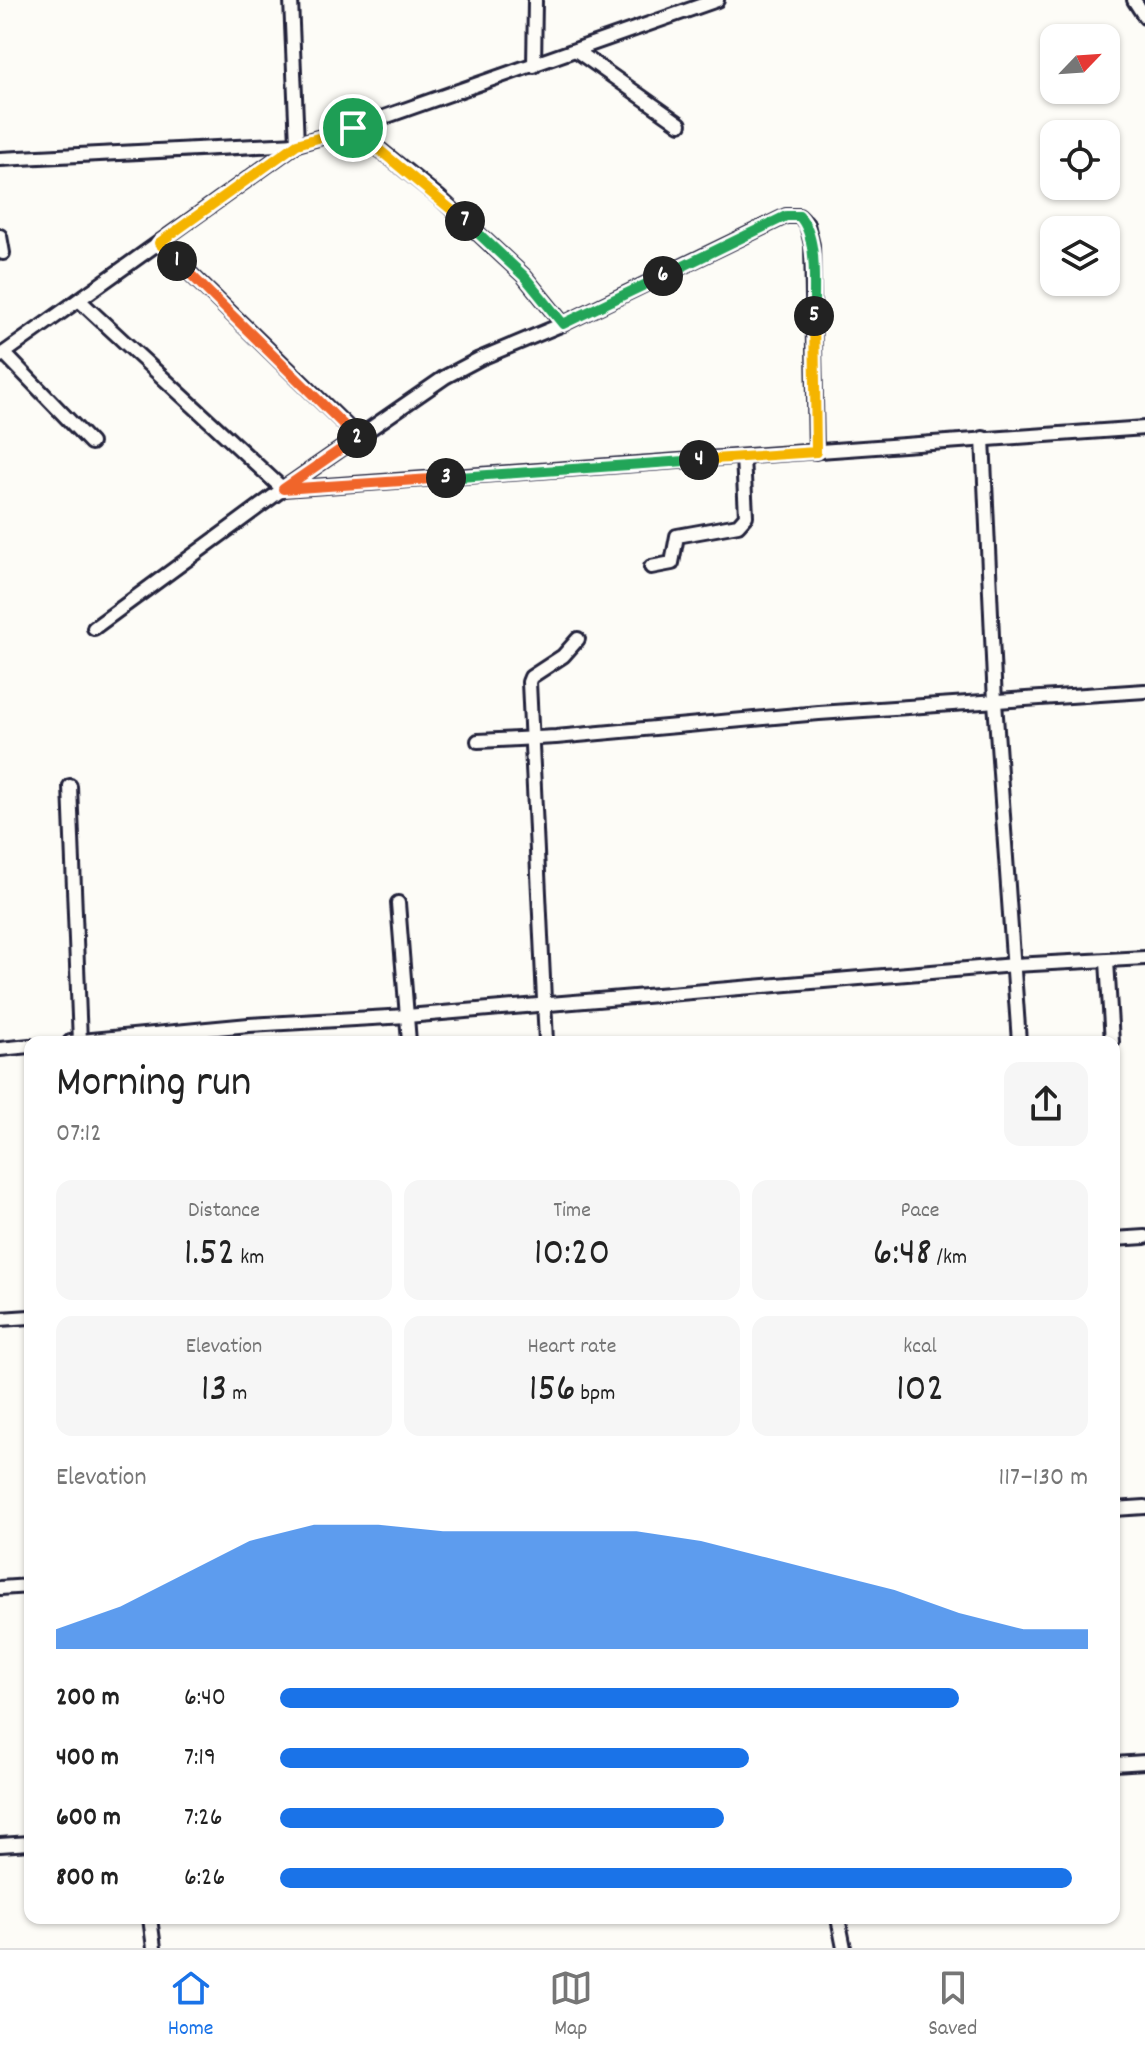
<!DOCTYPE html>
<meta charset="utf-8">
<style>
:root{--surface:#fff;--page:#f6f6f6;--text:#222;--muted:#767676;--line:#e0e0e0;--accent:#1a73e8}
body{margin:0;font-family:Dekko,sans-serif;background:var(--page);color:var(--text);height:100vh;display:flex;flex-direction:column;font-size:30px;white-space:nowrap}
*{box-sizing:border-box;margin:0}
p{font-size:26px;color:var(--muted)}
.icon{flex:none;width:44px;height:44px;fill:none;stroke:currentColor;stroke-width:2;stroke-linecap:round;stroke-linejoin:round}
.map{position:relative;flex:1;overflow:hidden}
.side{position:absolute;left:24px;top:1036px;width:1096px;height:888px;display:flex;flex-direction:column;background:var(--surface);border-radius:16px;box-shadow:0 2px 6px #0004}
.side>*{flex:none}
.needle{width:52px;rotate:65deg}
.fabs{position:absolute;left:1040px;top:24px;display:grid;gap:16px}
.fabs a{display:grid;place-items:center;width:80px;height:80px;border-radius:16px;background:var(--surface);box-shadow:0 2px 6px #0004;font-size:40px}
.pin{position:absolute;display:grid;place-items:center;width:68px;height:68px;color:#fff;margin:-34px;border:4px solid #fff;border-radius:50%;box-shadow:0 2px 8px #0007}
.km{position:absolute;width:40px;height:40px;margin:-20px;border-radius:50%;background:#222;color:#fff;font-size:22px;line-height:40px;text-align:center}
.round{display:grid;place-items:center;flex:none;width:84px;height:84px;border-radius:16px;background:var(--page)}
.summary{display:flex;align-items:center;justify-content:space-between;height:136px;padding:0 32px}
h1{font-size:44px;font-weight:600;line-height:60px}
.figures{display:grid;grid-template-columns:repeat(3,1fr);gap:12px;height:136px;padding:8px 32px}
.figures div{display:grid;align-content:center;border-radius:16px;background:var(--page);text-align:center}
.figures b{font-size:40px;font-weight:600}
.figures small{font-size:22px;font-weight:400}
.figures p{font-size:22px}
.chart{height:224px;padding:16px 32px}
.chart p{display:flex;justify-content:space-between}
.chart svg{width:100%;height:144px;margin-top:8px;fill:var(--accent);opacity:.7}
ul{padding:0 32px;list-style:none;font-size:26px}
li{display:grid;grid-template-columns:128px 96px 1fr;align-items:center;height:60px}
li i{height:20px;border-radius:10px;background:var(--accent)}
.tabs{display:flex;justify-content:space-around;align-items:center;height:112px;border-top:2px solid var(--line);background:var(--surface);font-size:22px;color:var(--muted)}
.tabs a{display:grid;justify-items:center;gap:4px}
.tabs .current{color:var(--accent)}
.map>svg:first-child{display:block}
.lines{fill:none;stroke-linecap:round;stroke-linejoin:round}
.minor-casing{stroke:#22223b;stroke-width:18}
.minor{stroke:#fdfcf7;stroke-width:12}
.split-1-casing{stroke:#fff;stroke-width:16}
.split-2-casing{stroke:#fff;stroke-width:16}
.split-3-casing{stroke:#fff;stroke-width:16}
.split-4-casing{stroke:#fff;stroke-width:16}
.split-5-casing{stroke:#fff;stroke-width:16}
.split-6-casing{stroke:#fff;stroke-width:16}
.split-7-casing{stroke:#fff;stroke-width:16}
.split-8-casing{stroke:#fff;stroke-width:16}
.split-1{stroke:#f5b400;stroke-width:10}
.split-2{stroke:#f0652b;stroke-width:10}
.split-3{stroke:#f0652b;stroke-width:10}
.split-4{stroke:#22a559;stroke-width:10}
.split-5{stroke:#f5b400;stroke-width:10}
.split-6{stroke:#22a559;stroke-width:10}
.split-7{stroke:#22a559;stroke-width:10}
.split-8{stroke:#f5b400;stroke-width:10}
</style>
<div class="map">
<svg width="1145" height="1948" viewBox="0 0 1145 1948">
<rect width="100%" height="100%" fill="#fdfcf7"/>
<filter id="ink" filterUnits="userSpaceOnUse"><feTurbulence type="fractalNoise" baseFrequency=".0125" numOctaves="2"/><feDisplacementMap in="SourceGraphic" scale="16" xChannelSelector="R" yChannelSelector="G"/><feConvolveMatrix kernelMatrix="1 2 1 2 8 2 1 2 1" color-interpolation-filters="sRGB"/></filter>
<g filter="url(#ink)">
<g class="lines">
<defs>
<g id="minor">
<polyline points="1134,0 1145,17"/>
<polyline points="577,51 680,124"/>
<polyline points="534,66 535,0"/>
<polyline points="353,128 440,198 524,276 563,324"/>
<polyline points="0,159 297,144 353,128 717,0"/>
<polyline points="0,236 3,253"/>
<polyline points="159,243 358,437"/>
<polyline points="79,300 283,489 1145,428"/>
<polyline points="4,353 91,443"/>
<polyline points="0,356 297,144 291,0"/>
<polyline points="983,438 995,702 1019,1042"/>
<polyline points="651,567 672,563 677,536 738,525 746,516 743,457"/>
<polyline points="94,628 283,489 445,377 479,359 563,324 786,216 799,216 807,224 812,245 816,452"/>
<polyline points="478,741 556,737 819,713 1145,691"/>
<polyline points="70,786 80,1042"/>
<polyline points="398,903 409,1042"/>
<polyline points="1107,961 1112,1042"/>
<polyline points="70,1042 249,1025 407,1016 1014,965 1145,958"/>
<polyline points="546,1042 529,682 531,677 563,656 578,639"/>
<polyline points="0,1049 30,1046"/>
<polyline points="1114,1239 1145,1237"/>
<polyline points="0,1319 30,1317"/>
<polyline points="1114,1509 1145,1507"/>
<polyline points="0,1588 30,1586"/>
<polyline points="1114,1764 1145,1762"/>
<polyline points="0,1845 30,1843"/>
<polyline points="150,1918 154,1948"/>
<polyline points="838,1918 844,1948"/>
</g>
</defs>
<use href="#minor" class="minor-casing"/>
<use href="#minor" class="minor"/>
</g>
</g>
<g class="lines" filter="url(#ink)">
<defs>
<polyline id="split-1" points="177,261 159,243 297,144 353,128"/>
<polyline id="split-2" points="177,261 357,438"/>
<polyline id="split-3" points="357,438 283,489 446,478"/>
<polyline id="split-4" points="446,478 699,460"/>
<polyline id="split-5" points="699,460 816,452 814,316"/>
<path id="split-6" d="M663 276 786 216H799C819 236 813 288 814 316"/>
<polyline id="split-7" points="465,221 524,276 563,324 663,276"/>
<polyline id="split-8" points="353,128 465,221"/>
</defs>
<use href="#split-1" class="split-1-casing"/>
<use href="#split-2" class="split-2-casing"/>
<use href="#split-3" class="split-3-casing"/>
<use href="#split-4" class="split-4-casing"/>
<use href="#split-5" class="split-5-casing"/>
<use href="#split-6" class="split-6-casing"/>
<use href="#split-7" class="split-7-casing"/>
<use href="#split-8" class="split-8-casing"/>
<use href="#split-1" class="split-1"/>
<use href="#split-2" class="split-2"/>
<use href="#split-3" class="split-3"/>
<use href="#split-4" class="split-4"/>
<use href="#split-5" class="split-5"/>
<use href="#split-6" class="split-6"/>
<use href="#split-7" class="split-7"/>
<use href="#split-8" class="split-8"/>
</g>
</svg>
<div class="fabs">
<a><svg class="needle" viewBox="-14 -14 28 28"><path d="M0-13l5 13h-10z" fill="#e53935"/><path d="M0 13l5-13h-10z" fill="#767676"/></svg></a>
<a><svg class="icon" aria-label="locate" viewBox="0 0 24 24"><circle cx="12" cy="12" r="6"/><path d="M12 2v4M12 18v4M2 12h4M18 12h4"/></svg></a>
<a><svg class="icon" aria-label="layers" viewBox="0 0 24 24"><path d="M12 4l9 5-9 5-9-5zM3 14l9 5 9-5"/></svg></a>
</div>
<div class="pin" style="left:353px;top:128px;background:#1e9e55"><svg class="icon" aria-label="arrive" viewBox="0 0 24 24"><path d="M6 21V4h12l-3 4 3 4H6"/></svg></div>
<b class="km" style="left:177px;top:261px">1</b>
<b class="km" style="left:357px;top:438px">2</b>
<b class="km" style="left:446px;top:478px">3</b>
<b class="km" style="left:699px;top:460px">4</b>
<b class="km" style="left:814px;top:316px">5</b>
<b class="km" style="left:663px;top:276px">6</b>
<b class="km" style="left:465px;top:221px">7</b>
<section class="side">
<div class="summary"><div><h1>Morning run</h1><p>07:12</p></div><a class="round"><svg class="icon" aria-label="share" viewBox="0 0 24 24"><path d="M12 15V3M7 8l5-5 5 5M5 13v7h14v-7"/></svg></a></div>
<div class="figures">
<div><p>Distance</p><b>1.52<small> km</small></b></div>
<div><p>Time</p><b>10:20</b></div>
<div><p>Pace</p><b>6:48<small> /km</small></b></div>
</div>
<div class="figures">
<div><p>Elevation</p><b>13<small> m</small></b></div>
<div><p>Heart rate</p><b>156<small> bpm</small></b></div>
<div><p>kcal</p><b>102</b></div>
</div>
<div class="chart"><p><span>Elevation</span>117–130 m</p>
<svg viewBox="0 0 160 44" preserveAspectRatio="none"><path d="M0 44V38L10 31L20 21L30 11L40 6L50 6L60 8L70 8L80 8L90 8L100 11L110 16L120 21L130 26L140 33L150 38L160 38V44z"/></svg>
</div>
<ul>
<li><b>200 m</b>6:40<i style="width:84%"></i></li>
<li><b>400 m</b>7:19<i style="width:58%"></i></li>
<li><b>600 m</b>7:26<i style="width:55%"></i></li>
<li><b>800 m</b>6:26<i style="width:98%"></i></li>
</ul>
</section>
</div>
<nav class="tabs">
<a class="current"><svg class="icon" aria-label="home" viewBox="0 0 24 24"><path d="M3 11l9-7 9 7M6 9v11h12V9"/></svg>Home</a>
<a><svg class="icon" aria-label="map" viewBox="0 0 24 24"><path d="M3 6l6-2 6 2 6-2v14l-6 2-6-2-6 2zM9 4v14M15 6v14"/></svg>Map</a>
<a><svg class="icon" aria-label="saved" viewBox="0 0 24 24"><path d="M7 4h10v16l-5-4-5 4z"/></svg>Saved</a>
</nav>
